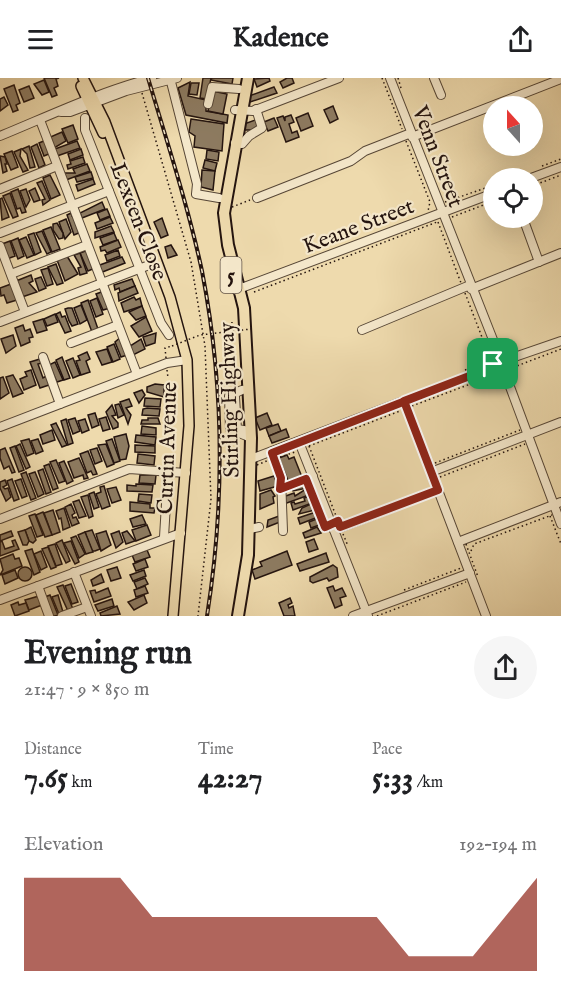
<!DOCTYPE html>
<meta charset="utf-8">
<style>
:root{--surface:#fff;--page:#f6f6f6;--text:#202124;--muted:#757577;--accent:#8f2418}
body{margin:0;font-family:"IM FELL English",serif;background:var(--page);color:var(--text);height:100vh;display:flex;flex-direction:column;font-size:22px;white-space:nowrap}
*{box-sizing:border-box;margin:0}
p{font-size:20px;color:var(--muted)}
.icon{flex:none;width:33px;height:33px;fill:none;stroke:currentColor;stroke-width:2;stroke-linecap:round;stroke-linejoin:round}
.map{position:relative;height:538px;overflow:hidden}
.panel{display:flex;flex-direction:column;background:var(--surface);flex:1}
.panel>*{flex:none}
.needle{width:39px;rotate:339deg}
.tools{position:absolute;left:483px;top:18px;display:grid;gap:12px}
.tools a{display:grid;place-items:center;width:60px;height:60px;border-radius:50%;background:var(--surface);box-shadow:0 6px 24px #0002;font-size:30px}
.pin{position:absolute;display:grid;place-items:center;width:51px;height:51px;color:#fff;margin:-26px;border-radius:12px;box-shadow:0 3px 9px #0006}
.round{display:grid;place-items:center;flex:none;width:63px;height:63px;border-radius:32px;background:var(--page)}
.overview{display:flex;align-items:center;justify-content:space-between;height:102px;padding:0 24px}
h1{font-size:33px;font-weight:700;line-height:45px}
.stats{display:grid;grid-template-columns:repeat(3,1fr);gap:9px;height:102px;padding:6px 24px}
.stats div{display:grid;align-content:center}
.stats b{font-size:30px;font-weight:700}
.stats small{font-size:16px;font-weight:400}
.stats p{font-size:16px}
.chart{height:168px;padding:12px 24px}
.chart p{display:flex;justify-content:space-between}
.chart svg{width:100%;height:108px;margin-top:6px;fill:var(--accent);opacity:.7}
header{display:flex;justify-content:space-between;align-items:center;height:78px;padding:0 24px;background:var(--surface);font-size:27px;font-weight:700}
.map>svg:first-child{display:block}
.building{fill:#8d7b61;stroke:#24140f;stroke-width:1.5}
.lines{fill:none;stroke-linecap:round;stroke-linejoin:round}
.minor-casing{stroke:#564636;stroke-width:10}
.major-casing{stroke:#24140f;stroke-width:12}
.highway-casing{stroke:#24140f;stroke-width:14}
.path{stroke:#24140f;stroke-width:1.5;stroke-dasharray:1.5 3;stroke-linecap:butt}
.minor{stroke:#f4e7ca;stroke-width:8}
.major{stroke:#eedaad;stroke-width:9}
.highway{stroke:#eedaad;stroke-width:10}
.rail-casing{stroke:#24140f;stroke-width:4}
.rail{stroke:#f4e7ca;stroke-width:1.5;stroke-dasharray:4.5;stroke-linecap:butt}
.path-bridge{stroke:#24140f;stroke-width:1.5;stroke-dasharray:1.5 3;stroke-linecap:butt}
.route-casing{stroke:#fff;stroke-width:12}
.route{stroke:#8f2418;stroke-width:8}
.labels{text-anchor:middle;stroke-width:4.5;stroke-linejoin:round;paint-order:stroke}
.shield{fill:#f4e7ca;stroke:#625347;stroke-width:1.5}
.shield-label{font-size:21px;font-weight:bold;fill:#24140f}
.street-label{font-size:22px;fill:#24140f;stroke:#f4e7ca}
</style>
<header><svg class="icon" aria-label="menu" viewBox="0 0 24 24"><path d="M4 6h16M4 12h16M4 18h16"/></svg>Kadence<svg class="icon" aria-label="share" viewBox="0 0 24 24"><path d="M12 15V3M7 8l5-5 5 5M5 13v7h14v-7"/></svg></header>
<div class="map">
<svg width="561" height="538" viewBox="0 0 561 538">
<rect width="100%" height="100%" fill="#eedaad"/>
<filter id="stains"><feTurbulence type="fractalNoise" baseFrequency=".00333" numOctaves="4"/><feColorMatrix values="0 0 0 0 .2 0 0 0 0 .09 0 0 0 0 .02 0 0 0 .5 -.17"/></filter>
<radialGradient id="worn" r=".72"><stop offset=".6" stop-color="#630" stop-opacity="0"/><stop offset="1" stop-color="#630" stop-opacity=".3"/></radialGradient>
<g class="building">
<polygon points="44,0 59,0 56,1 58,8 54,10 57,17 52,19"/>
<polygon points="203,0 211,0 207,21 200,20"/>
<polygon points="212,0 233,0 232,6 211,2"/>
<polygon points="269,0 270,3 257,9 254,1"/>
<polygon points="287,0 292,0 294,5 283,10 280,4"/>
<polygon points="44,2 49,14 42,17 34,6"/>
<polygon points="190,4 188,18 206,22 206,33 228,37 227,45 186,37 178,10"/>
<polygon points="191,5 199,5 197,17 189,16"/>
<polygon points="14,7 20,25 16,27 18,32 13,34 4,11"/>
<polygon points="29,8 34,20 24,24 19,12"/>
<polygon points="274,9 277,15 250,24 249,18"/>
<polygon points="212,13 227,16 223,36 208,33"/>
<polygon points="4,19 8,27 0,33 0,21"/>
<polygon points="333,28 338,41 330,45 324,32"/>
<polygon points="308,35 313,48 301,53 296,40"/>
<polygon points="291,37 294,44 289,46 292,55 297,53 299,59 286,64 277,40 283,38 285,43 285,39"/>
<polygon points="274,40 278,49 268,53 264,44"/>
<polygon points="191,41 224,46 222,73 194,69 195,58 189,54"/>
<polygon points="258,41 259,45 254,52 242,52 244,46"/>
<polygon points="73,47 78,61 68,65 62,51"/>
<polygon points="62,54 66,63 54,70 48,60"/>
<polygon points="46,62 51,75 44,78 39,65"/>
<polygon points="77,63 80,70 57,78 55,71"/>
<polygon points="37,66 45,87 39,90 31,69"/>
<polygon points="29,68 35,89 30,90 27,76 22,71"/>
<polygon points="21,71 20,78 28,92 23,94 14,74"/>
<polygon points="81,71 83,77 70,82 68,76"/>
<polygon points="207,72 219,74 218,83 206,81"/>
<polygon points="12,73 18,89 11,92 4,76"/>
<polygon points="0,78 5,79 7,86 5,86 7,93 3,95"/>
<polygon points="83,79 85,85 68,91 67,87 71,86 70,83"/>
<polygon points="205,82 217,85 215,93 203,90"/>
<polygon points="87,86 90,93 66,102 64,95 75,95 73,91"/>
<polygon points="202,92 215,93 213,112 201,109"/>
<polygon points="91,94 93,100 77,104 75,99"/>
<polygon points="50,97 60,117 51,121 43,100"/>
<polygon points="93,101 95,106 78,113 76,107"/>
<polygon points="42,103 50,122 43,127 42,122 45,121 37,105"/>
<polygon points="35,110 40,122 34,124 29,113"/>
<polygon points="18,111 26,134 22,135 20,130 17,131 11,114"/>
<polygon points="26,111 30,122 26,129 20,113"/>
<polygon points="10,115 18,138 13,140 3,118"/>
<polygon points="2,120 9,139 2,142 0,121"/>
<polygon points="102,124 105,131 82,140 80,135"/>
<polygon points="107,131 110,138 100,142 97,135"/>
<polygon points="71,135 72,138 75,137 81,154 74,157 67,137"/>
<polygon points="110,139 113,145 97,151 95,145"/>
<polygon points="162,140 168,157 161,160 154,144"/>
<polygon points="66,141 71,154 65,161 59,144"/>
<polygon points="57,145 63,155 63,160 59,161 53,152 53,146"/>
<polygon points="111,148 114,154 95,160 95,154"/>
<polygon points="51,149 60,171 52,174 43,152"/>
<polygon points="42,153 51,174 47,176 36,155"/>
<polygon points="34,155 41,174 35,177 28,157"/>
<polygon points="114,155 117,162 103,167 100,160"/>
<polygon points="26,159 34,177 27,180 19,162"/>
<polygon points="18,160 24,178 18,181 11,163"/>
<polygon points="118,162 121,169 107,175 105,172 101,173 100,169"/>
<polygon points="10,163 15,178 7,181 2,166"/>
<polygon points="171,167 177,177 168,180 165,169"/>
<polygon points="88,172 95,190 88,193 80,175"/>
<polygon points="118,172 120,178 107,183 105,177"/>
<polygon points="80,175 87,195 80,197 78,190 81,189 74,177"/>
<polygon points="67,178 78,196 65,203 57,182"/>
<polygon points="122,179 125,185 100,195 97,188"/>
<polygon points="56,186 63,205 57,207 48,189"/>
<polygon points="48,190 53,206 47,208 41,192"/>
<polygon points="31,197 33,203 29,205 37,214 22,219 16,203"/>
<polygon points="41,199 46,210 39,213 35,201"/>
<polygon points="132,201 135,208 120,214 119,210 115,212 114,207"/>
<polygon points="11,206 17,222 7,225 4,217 1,218 0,210"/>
<polygon points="135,208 138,215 119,223 118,215"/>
<polygon points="104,213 110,230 103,232 96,216"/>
<polygon points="134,219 136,222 140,220 142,228 124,234 121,225"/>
<polygon points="97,220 103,236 96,239 90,223"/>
<polygon points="88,222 98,251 92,254 81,225"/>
<polygon points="81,227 87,242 80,246 74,230"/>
<polygon points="142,228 146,238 136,242 129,234"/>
<polygon points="68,230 72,230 78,246 72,248 69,243 65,231"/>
<polygon points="60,234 62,239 65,238 71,253 65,255 56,236"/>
<polygon points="55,236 58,244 47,248 44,241"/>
<polygon points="146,239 152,253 139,259 131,248"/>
<polygon points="43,241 47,252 37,255 33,244"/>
<polygon points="23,247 25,253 30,251 33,259 29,260 30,264 21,268 15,250"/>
<polygon points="156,255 155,265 146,268 143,259"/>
<polygon points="13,257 16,268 6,275 1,261"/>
<polygon points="121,259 128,277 124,278 121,279 115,264"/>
<polygon points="141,261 145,271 133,277 130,268"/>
<polygon points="114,266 120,281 113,284 107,269"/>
<polygon points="107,271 112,284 102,287 96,274"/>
<polygon points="87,274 90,281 86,283 90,294 81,297 76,283 80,282 78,278"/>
<polygon points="62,279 70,300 64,302 56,282"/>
<polygon points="73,280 80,297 73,300 66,283"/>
<polygon points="40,281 42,285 38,286 43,300 48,297 52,306 40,310 30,284"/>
<polygon points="55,284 63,302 57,304 49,287"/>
<polygon points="31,292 36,307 24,312 20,301 27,298 25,294"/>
<polygon points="13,297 23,315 13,319 6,299"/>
<polygon points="3,299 9,315 0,321 0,300"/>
<polygon points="155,306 164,307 164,319 147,314 147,309"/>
<polygon points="142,312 145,317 139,325 134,315"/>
<polygon points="145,320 161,321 160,329 144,328"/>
<polygon points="129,321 132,328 126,330 131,337 128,346 120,324"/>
<polygon points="119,326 124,337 118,340 115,327"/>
<polygon points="112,327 116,337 112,338 118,345 118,349 113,351 106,334"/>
<polygon points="147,330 160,331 159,338 142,337 143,331"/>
<polygon points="95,335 99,347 92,350 88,337"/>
<polygon points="267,335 272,347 260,352 255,340"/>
<polygon points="106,339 110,351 103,353 99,341"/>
<polygon points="75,340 80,353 73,356 68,342"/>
<polygon points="148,340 158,340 160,346 141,346 142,342 148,342"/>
<polygon points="66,341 73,365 68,367 61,343"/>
<polygon points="85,341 89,352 82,355 78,343"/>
<polygon points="56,345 67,367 62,369 51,347"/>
<polygon points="278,346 281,353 269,358 266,350"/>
<polygon points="142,348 156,350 156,357 141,356"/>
<polygon points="286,351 289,359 272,365 269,358"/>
<polygon points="52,352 55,362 43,366 40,357"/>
<polygon points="126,356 129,368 126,381 120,382 114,359"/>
<polygon points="136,357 156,359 155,367 135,364"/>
<polygon points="29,361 34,375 27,378 21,363"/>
<polygon points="38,361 43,373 36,376 31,363"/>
<polygon points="112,361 120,383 114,385 106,363"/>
<polygon points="20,366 30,389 26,391 16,368"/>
<polygon points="106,366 114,386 107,389 98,367"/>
<polygon points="135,367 155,368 155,375 135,374"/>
<polygon points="15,368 24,392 19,394 10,370"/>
<polygon points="5,370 15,394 12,395 9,388 4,391 0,380 0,372"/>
<polygon points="97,370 102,383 95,386 90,372"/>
<polygon points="88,373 97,396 93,397 91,393 87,395 80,376"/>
<polygon points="138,376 155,378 154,387 137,385"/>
<polygon points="287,377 289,381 294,379 302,399 289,405 279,380"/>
<polygon points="79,380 88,400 84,401 83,397 74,400 68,384"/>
<polygon points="56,382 65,403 59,405 50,384"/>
<polygon points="64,383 73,403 67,406 59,385"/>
<polygon points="49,386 58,410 53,412 44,388"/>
<polygon points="43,391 51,414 46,416 38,393"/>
<polygon points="26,394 36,420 31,422 21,396"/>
<polygon points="35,394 44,416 38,419 29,396"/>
<polygon points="140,397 156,397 155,406 139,405"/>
<polygon points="274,398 278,408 260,413 258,403"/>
<polygon points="12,401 19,421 14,423 7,403"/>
<polygon points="21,401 27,418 22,420 15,403"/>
<polygon points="5,402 7,407 3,409 5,411 8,410 11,419 6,423 0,410 0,404"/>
<polygon points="304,402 307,410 293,413 291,407"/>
<polygon points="136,406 153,407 152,414 127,413 127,407 136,408"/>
<polygon points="104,408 110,428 102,431 96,416 101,414 100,409"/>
<polygon points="116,409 121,422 112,425 107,411"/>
<polygon points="306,411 309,417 284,426 283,419 294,415 295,418"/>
<polygon points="271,412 275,418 273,419 274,425 260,431 260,416"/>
<polygon points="94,414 99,429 94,431 89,416"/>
<polygon points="139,416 152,417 151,425 138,423"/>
<polygon points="88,417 93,438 89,440 81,419"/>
<polygon points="307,419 312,425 293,432 291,425 294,424 295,426 305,423 304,420"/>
<polygon points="79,422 86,438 79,440 73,424"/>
<polygon points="130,424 150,426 150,430 155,430 154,435 130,433"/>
<polygon points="313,425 315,432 299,436 302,430"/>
<polygon points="71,426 75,435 72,437 73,440 76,439 79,445 72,448 65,429"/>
<polygon points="64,430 70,449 63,452 61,440 59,441 56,433"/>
<polygon points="53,432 60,454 52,457 44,435"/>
<polygon points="43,434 52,457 45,459 36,437"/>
<polygon points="316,434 318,439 300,446 298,440"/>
<polygon points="35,436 43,457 37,459 29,438"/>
<polygon points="142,437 146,446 133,449 130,441"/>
<polygon points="279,438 280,444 267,449 268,442"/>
<polygon points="319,440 322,446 311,450 309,444"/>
<polygon points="147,447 151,457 136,463 132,452"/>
<polygon points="31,449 36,462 33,465 29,463 25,452"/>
<polygon points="317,449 321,455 305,460 303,455"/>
<polygon points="25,452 29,463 27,467 23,467 18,454"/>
<polygon points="92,452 100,471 95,473 92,473 85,454"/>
<polygon points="11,453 13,458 0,463 0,457"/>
<polygon points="106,453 111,467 101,473 96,456"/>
<polygon points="119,453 123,464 116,470 111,456"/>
<polygon points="127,453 135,463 126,466 122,455"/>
<polygon points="85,454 93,474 89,475 86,476 78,457"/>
<polygon points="76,458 85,476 79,480 71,460"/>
<polygon points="314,461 318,471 309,474 306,464"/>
<polygon points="15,462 19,471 0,478 0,464 2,463 5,471 14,468 12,463"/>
<polygon points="62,462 70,483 66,485 56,465"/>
<polygon points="71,463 79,484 75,486 64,465"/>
<polygon points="55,466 62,486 56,488 48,468"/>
<polygon points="48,469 56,489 51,491 42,471"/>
<polygon points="32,471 40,494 34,497 25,473"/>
<polygon points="147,472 150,479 135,484 132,477"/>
<polygon points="41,473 47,489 41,492 34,476"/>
<polygon points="287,473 292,487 255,501 252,492 262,488 260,484"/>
<polygon points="326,475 329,484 300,493 297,486"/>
<polygon points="13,476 15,481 19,480 22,488 0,497 3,492 0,481"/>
<polygon points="145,481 148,489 136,493 133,486"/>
<polygon points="333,487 337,490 338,499 329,503 327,500 313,505 310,503 310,499"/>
<polygon points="117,489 121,500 111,503 107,492"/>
<circle cx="25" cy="496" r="7"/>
<polygon points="15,492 18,500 5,506 2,497"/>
<polygon points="144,492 146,498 133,503 130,497"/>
<polygon points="101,496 104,504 93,508 91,502"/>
<polygon points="145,500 148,506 137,511 134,504"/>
<polygon points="71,506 78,524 72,526 65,508"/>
<polygon points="63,507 73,531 68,533 57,509"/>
<polygon points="145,508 148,515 136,519 134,512"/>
<polygon points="333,508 335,513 342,510 346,518 340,520 342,527 335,530 327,510"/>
<polygon points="108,510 111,518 94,524 90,513 95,512 96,515"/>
<polygon points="50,517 58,537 55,538 52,538 45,519"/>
<polygon points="58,517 63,534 59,536 52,519"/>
<polygon points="144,517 147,525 134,532 128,524"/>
<polygon points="39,518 42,527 29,532 25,522"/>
<polygon points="290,520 292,525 288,527 289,530 293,528 295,538 284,538 279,525"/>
<polygon points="112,521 114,528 98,533 95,527"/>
<polygon points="18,524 19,527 26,525 29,533 15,538 11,527"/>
<polygon points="117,528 120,536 101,538 100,535"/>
</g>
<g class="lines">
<defs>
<g id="minor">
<polyline points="170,0 197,106 196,116 219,120"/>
<polyline points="390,0 501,282"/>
<polyline points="434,0 441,17"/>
<polyline points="208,26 212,9 239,11"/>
<polyline points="235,32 253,33 339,0"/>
<polyline points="61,34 70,34 126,13 177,0"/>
<polyline points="85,40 85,52 161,245 169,257"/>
<polyline points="40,42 137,296"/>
<path d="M0 58C51 37 99 14 152 0"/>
<polyline points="412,59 561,1"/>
<polyline points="235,65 242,66 249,58 262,50 256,31"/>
<polyline points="531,100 561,89"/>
<polyline points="0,111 57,88"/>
<polyline points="257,120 351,83 365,73 411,55"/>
<polyline points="523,140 539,184"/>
<polyline points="0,155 109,113"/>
<polyline points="0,168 25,234"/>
<polyline points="11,196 87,167"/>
<polyline points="471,211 561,175"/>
<polyline points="236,212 494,115"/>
<polyline points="0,244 157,184"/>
<polyline points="362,252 470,207"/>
<polyline points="71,265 118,247"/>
<polyline points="43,279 60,326"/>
<circle cx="499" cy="287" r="5.5"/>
<polyline points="503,283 561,263"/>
<polyline points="503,290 561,446"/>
<polyline points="242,312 229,318 230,351 251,360"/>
<polyline points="235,319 237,351 244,352"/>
<polyline points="404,323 486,538"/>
<polyline points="0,349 167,285 187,282"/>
<polyline points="299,364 368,538"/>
<polyline points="272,375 281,400 283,453"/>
<polyline points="251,381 485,292 493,286"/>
<polyline points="431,394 561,344"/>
<polyline points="280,411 313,398"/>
<polyline points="0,441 129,391 186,395"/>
<polyline points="250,451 259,449"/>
<polyline points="334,452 438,412"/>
<polyline points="164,459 168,393"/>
<polyline points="458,464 561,424"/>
<polyline points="74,494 91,538"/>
<polyline points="38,508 49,538"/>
<polyline points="0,522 181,455"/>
<polyline points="62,538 87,529"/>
<polyline points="353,538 470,495"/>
</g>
<g id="major">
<polyline points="83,0 105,44 170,219 187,282 189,348 173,538"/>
<polyline points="81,8 103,55"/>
</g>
<polyline id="highway" points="238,538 248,477 251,360 244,230 228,167 224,135 248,0"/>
</defs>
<use href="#minor" class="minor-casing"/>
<use href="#major" class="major-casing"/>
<use href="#highway" class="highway-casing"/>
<g class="path">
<polyline points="382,0 402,51"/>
<polyline points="398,0 401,10"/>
<polyline points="142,15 191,184 205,268 211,421 198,538"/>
<polyline points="406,63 430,124 428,133"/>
<polyline points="542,88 561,81"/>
<polyline points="511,100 527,94"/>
<polyline points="532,108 561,97"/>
<polyline points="445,124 494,107"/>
<polyline points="232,129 250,122"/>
<polyline points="452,139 494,123"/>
<polyline points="438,144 461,205"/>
<polyline points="254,214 437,144"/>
<polyline points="465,215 490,280"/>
<polyline points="231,254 232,244"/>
<polyline points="166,280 165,270 172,268"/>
<polyline points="509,291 561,271"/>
<polyline points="167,292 168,300"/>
<polyline points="465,292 483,285"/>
<polyline points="412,328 497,296"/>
<polyline points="309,368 338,443"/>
<polyline points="309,368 400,333"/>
<polyline points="280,379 295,374"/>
<polyline points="435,385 520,352"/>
<polyline points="257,387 269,382"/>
<polyline points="440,399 525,366"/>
<polyline points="308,406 325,449"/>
<polyline points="550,438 561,466"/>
<polyline points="343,456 348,468"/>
<polyline points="466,466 478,499"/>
<polyline points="471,473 474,466 552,437"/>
<polyline points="404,512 461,490"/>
<polyline points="377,538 466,504"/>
</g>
<use href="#minor" class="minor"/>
<use href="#major" class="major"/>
<use href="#highway" class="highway"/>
<defs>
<path id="rail" d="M148 0C167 64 188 128 202 193 224 307 225 424 207 538"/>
</defs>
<use href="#rail" class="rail-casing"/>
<use href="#rail" class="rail"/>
<polyline class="path-bridge" points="172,268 200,257 251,251"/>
</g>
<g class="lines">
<defs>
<polyline id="route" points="493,286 485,292 272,375 281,400 280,411 306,401 325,449 338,443 340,449 438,412 404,323 485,292 495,291 493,286"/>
</defs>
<use href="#route" class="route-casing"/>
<use href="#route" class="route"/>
</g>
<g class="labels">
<rect class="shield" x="220.5" y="179" width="21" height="36" rx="4.5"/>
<g class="shield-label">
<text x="231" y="204">5</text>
</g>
<g class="street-label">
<text transform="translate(439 78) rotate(69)" y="8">Venn Street</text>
<text transform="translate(140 143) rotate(69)" y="8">Lexcen Close</text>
<text transform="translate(358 147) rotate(-21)" y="8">Keane Street</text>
<text transform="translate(228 322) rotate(-92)" y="8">Stirling Highway</text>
<text transform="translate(166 370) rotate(-88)" y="8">Curtin Avenue</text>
</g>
</g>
<rect width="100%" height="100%" filter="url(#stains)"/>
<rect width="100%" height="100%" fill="url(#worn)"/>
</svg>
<div class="tools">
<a><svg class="needle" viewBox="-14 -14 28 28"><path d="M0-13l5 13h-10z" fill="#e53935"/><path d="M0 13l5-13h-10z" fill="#757577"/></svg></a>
<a><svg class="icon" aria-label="locate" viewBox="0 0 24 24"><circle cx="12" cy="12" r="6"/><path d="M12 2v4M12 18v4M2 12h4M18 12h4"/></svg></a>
</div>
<div class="pin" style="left:493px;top:286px;background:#1e9e55"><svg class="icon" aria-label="arrive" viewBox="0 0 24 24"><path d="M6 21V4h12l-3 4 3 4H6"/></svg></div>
</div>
<section class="panel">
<div class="overview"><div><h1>Evening run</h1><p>21:47 · 9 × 850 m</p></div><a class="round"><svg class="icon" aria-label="share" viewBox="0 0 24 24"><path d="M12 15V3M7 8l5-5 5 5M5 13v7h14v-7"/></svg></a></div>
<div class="stats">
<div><p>Distance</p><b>7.65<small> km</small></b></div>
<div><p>Time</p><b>42:27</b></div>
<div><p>Pace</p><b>5:33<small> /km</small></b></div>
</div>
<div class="chart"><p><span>Elevation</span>192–194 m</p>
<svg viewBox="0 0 160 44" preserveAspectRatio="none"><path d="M0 44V6L10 6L20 6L30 6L40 22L50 22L60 22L70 22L80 22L90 22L100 22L110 22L120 38L130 38L140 38L150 22L160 6V44z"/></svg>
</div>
</section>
